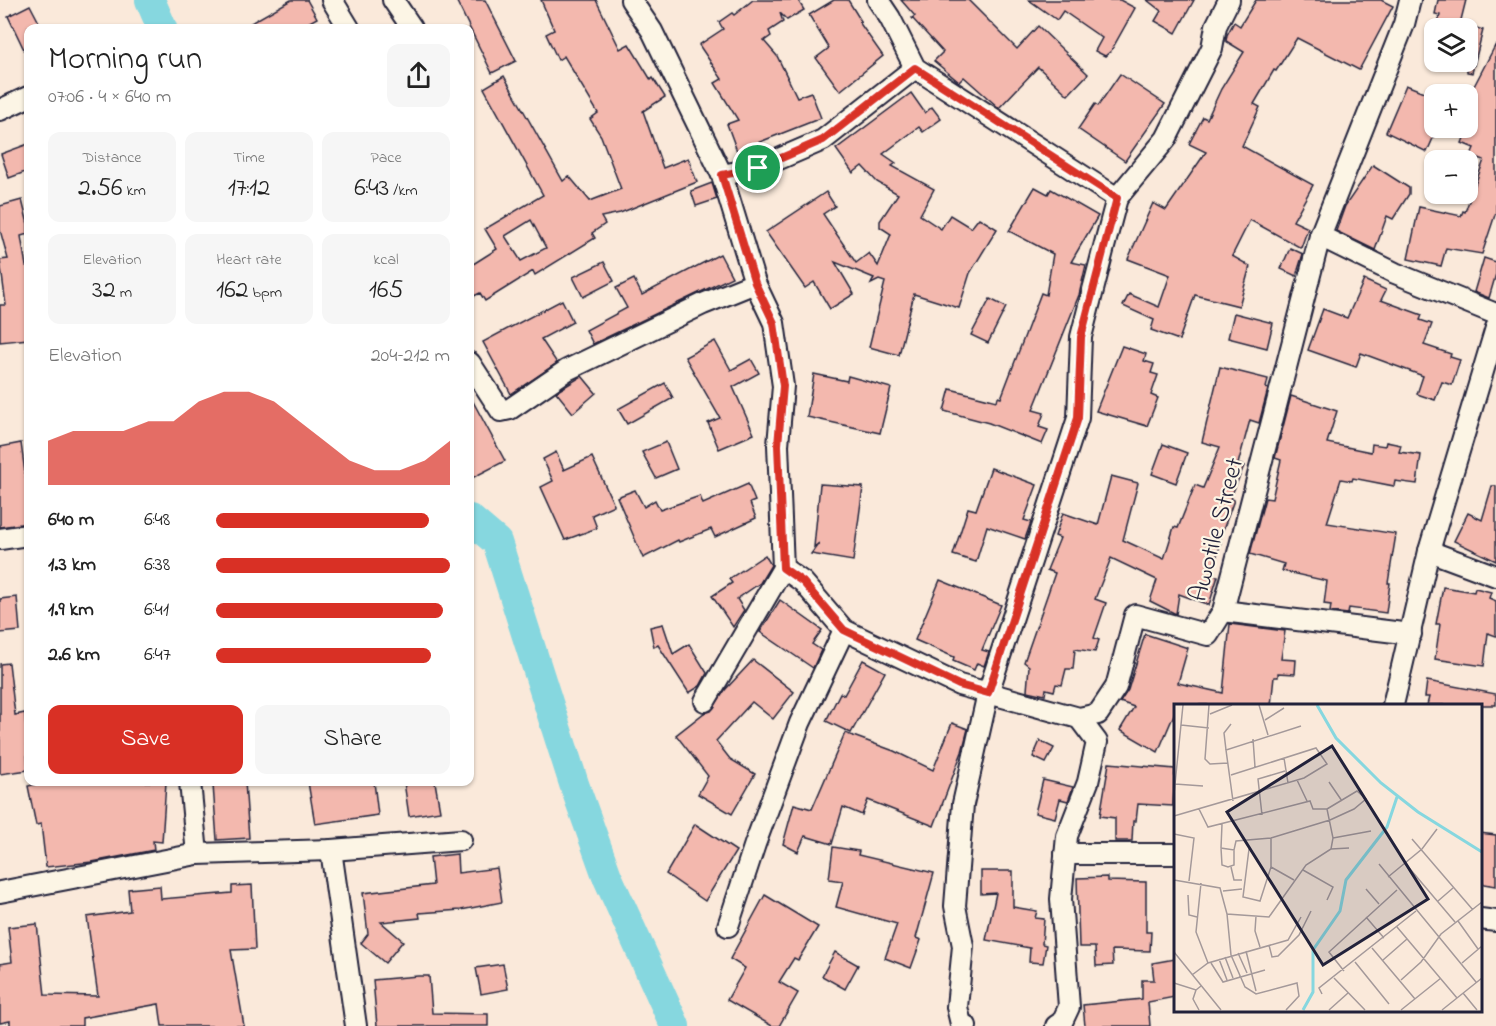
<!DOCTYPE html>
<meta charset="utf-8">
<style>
:root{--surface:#fff;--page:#f6f6f6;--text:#222;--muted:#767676;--accent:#d93025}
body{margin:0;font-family:"Indie Flower",sans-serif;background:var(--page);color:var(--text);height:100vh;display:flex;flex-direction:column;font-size:22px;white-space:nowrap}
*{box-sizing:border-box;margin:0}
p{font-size:20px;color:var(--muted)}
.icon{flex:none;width:33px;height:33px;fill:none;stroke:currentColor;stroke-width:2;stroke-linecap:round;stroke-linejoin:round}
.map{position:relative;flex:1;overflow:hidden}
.drawer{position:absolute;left:24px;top:24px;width:450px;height:762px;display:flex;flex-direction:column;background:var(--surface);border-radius:12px;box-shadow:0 2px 4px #0004}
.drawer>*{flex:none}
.buttons{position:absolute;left:1424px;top:18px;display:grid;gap:12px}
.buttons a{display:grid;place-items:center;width:54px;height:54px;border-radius:12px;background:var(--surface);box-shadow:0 2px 4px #0004;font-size:30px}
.pin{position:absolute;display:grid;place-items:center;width:51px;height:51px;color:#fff;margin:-26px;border:3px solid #fff;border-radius:50%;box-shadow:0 2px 6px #0007}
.round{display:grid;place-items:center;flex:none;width:63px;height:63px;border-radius:12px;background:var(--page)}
.headline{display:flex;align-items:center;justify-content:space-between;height:102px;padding:0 24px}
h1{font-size:33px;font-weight:600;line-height:45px}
.figures{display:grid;grid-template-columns:repeat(3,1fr);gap:9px;height:102px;padding:6px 24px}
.figures div{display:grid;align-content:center;border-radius:12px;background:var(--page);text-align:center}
.figures b{font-size:26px;font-weight:600}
.figures small{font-size:16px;font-weight:400}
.figures p{font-size:16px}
.chart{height:168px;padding:12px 24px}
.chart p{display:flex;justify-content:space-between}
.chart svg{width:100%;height:108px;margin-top:6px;fill:var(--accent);opacity:.7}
.button{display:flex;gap:12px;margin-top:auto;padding:12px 24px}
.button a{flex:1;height:69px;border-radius:12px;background:var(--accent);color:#fff;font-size:24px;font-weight:600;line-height:69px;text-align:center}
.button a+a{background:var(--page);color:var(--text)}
ul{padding:0 24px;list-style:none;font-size:20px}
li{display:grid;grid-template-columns:96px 72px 1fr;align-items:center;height:45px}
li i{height:15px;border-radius:8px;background:var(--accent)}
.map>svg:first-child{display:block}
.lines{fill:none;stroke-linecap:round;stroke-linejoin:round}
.river{stroke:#86d7df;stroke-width:30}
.building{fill:#f3b8ae;stroke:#22223b;stroke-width:1.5;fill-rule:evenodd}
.street-casing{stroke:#22223b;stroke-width:24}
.street{stroke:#fcf5e5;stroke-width:20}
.route-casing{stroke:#fff;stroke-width:12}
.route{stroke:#d93025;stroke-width:8}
.labels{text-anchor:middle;stroke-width:4.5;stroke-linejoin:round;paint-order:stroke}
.street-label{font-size:26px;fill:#22223b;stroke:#fcf5e5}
.inset-river{fill:none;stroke:#86d7df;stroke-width:3}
.inset-road{fill:none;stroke:#a4999a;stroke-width:1.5}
.view{fill:#22223b;fill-opacity:0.15;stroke:#22223b;stroke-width:3}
.inset-edge{fill:none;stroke:#22223b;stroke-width:3}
</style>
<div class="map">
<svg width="1496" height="1026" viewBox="0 0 1496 1026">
<rect width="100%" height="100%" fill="#fae9da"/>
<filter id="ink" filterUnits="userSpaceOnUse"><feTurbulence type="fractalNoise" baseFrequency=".0167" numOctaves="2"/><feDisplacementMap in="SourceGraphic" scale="12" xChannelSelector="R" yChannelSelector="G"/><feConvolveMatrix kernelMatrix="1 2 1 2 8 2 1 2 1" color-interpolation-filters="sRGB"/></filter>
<g filter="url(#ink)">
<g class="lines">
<g class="river">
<polyline points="150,0 162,28"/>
<polyline points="470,519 497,542 574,784 607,876 675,1026"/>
</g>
</g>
<g class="building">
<polygon points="291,0 307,0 317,18 299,28 242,28"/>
<polygon points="456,0 485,0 516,61 492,73"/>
<path d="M541 0H596L620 49 629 44 651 80 653 78 665 97 643 111 663 168 688 158 697 182 620 213 601 217 605 224 592 233 595 238 535 275 533 271 485 301 480 293 470 298V266L497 249 485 229 543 195 484 88 504 76 563 181 569 176 590 201 621 189 601 136 590 119 598 113 564 56 558 60 546 34 554 30ZM531 220 546 248 521 261 505 236Z"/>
<polygon points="753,0 803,0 799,2 804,10 787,20 780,13 783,22 769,31 771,36 764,41 777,56 797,97 811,92 821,118 737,151 727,124 738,120 715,83 722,79 699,45 723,29 719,22 732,13 734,15"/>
<polygon points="834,0 848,0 861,21 859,22 883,56 840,91 816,58 829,48 809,15"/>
<polygon points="901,0 968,0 1017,49 1038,26 1088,74 1068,95 1038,67 999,108 964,77 959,82 934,61 943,52 912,18 915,16"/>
<polygon points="1029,0 1120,0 1135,8 1111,51 1105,56 1095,51 1102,38 1063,11 1057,20"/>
<polygon points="1147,0 1194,0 1176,33 1155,21 1161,11"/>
<polygon points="1256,0 1381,0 1393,6 1359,70 1297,38 1276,71 1274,70 1254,104 1260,107 1242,146 1313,185 1293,221 1308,228 1301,248 1250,220 1232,256 1250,266 1239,306 1195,295 1179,340 1151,330 1154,320 1123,306 1129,294 1159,307 1170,275 1128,259 1153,203 1166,210 1206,152 1189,144 1203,117 1207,119 1221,89 1244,52 1226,41 1227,35 1234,22 1240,26"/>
<polygon points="1438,0 1466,0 1459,28 1437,28 1440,15 1435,14"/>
<polygon points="30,5 42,28 28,28 28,58 8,16"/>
<polygon points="1467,25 1483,30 1472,73 1467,72"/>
<polygon points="1496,44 1496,212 1482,254 1446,248 1441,266 1408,259 1419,207 1461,216 1463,211 1465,212 1484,160 1471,155 1474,148 1462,143 1476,107 1467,104 1467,89 1472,90"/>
<polygon points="1120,74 1165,104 1125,161 1078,129 1095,104 1098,106"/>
<polygon points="1406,85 1434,96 1434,136 1427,152 1386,132"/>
<polygon points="911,93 925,113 932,107 941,119 923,132 919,127 883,154 896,163 892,166 934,189 920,215 941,229 950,215 971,228 979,218 997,229 970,273 959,308 914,294 899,355 869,347 885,282 879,280 871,284 874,278 835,262 854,294 830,309 814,282 805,288 766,232 826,192 835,206 823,214 856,263 869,253 878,266 891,234 880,227 880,221 898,194 877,182 862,166 853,173 836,149"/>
<polygon points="28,144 28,171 9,178 1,154"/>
<polygon points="1373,165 1409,188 1409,194 1393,219 1387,216 1375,250 1336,231 1345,206"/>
<polygon points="712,183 717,199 696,206 691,191"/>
<polygon points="1035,187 1048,194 1051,189 1098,216 1071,262 1086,265 1079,295 1033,410 1044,413 1039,427 1048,430 1042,444 989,423 944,411 950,389 997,401 998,397 1001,398 1041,293 1046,295 1053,254 1009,231"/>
<polygon points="22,200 28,224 28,234 21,236 26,266 28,265 28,339 0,342 0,305 6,305 0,260 8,259 0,230 0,206"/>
<polygon points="1290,248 1303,254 1296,276 1281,269"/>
<polygon points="720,254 732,277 593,344 586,330 627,308 616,288 634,279 642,295"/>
<polygon points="1484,258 1496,262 1496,274 1489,298 1474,292"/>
<polygon points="604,262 614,281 583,297 573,277"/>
<polygon points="1364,280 1386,290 1381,300 1422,315 1420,320 1432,324 1424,345 1451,354 1450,357 1460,360 1452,385 1442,382 1435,400 1417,394 1423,376 1361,353 1356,367 1308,350 1323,309 1347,318"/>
<polygon points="990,299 1006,307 988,343 971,335"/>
<polygon points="562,300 573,322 541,339 557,363 511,394 483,342"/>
<polygon points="1234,313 1273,323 1267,348 1228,338"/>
<polygon points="715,341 731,370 751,359 759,373 733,387 754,434 719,449 708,423 720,418 685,357"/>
<polygon points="1122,346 1146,354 1144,361 1154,364 1151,373 1158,375 1151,395 1158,398 1147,426 1096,411"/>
<polygon points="1220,367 1268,379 1266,388 1268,389 1259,423 1250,420 1238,464 1244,466 1230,499 1234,500 1219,541 1221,542 1211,575 1218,576 1209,605 1179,594 1176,614 1150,601 1157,580 1111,558 1095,599 1106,603 1094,638 1099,640 1095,652 1075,649 1073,669 1066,669 1062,685 1056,684 1054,691 1046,689 1045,695 1027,691 1029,666 1024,662 1055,573 1047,570 1060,538 1055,536 1063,513 1098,525 1111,476 1138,483 1123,540 1164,559 1174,527 1178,528 1195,485 1203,488 1220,447 1202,442"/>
<polygon points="814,374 847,381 848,376 891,388 880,433 807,417"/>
<polygon points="582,376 596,393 573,413 556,392"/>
<polygon points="665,383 673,398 627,424 618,409"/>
<polygon points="470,396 505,461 470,479"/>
<polygon points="1291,396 1337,411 1327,443 1371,452 1372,444 1385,446 1386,442 1401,445 1399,452 1421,455 1417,484 1395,481 1394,486 1353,478 1352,481 1341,479 1327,523 1396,534 1388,583 1390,583 1386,613 1349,608 1348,614 1330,612 1331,605 1324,604 1327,581 1282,571 1284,564 1250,554 1265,498 1272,499 1281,460 1275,458"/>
<polygon points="666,442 677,469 656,478 642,452"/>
<polygon points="21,443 28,495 28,523 0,527 0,447"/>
<polygon points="1163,444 1187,453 1176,483 1152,474"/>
<polygon points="556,452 564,470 592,457 614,505 592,515 597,528 565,540 541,487 553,481 543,459"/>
<polygon points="991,468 1037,485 1024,520 1031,522 1025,539 987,526 976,562 953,555 968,508 976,510"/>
<polygon points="748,484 755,501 750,503 756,518 715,537 711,529 679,542 678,540 643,558 617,497 635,490 644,507 655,500 660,510 700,496 703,504"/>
<polygon points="820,484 863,487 853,561 811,554 819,543 814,547"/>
<polygon points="1492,486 1496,486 1496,561 1454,541 1468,513 1482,520"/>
<polygon points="765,555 771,565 760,583 737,599 744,610 733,627 712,596 732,583 729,579"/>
<polygon points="940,580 1001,605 982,650 989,652 984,666 977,663 974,670 953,661 954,657 915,640"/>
<polygon points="1443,587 1474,592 1475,588 1491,592 1489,598 1496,601 1496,636 1488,633 1484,666 1435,659 1440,624 1436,624"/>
<polygon points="17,597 20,631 0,633 0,599"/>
<polygon points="780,600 822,630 812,644 821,650 813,668 760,632"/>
<polygon points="663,624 673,654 689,644 707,673 700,686 689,693 658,645 654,647 650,627"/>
<polygon points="1230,624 1285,631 1281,659 1296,660 1295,674 1278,673 1278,677 1274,677 1271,705 1175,705 1175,712 1158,752 1120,730 1134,707 1120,702 1128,690 1145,634 1188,648 1178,683 1223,693"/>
<polygon points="753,660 794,692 773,719 752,702 716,741 730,759 755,774 732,814 698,794 708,776 676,735 704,713 711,711 725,690"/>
<polygon points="863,660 885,672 851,733 826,721 840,693 844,695"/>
<polygon points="9,663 15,715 25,713 28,770 0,774 0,664"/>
<polygon points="1427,681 1496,694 1496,705 1427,705 1429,697 1425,697"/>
<polygon points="952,723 968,729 962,752 934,826 868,800 862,815 843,807 832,844 805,836 798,852 783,844 794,804 812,809 845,733 894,751 933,770"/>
<polygon points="1040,741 1054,748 1046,763 1033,757"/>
<polygon points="1109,763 1175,769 1173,806 1138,804 1136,821 1133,821 1132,841 1115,841 1115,818 1100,816"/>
<polygon points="1043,780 1073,787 1068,801 1060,799 1055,818 1035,813"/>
<polygon points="48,782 166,782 162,842 153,841 154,850 92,862 46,867 41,824 36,825 28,786"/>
<polygon points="245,782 249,838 217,840 213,785"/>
<polygon points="308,782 374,782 378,815 315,824"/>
<polygon points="404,782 435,782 440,811 409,816"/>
<polygon points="695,824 736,851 705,901 666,874"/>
<polygon points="1479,833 1496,835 1496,886 1479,883"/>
<polygon points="833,847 859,851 858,855 934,873 916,938 921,940 911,968 885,958 897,924 836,907 843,881 829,879"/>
<polygon points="457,854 458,873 497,868 502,902 461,910 419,913 420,918 381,922 403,941 385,963 361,943 368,934 363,893 433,885 430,857"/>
<polygon points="981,871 1013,871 1013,907 1037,911 1035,918 1044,919 1042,944 1046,945 1043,963 1029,962 1030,948 986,940 996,893 981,894"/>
<polygon points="1107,877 1107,881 1146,882 1146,932 1151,932 1150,951 1112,950 1113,965 1096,966 1095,947 1079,947 1077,878"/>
<polygon points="252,885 255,949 231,950 244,1026 162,1026 159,1004 82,1018 82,1026 10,1026 10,1021 0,1023 0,964 12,962 8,927 37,924 45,995 98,996 87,917 130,911 128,889 160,886 161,899 232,893 232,886"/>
<polygon points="765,895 818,927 798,960 794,958 779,982 798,993 779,1026 772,1026 727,1000 745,968 730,959"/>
<polygon points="835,952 858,965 845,989 822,976"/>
<polygon points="1175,959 1175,997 1148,1002 1150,1026 1085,1026 1083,1005 1142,999 1142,980 1154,980 1152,963"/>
<polygon points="503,964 508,989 481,994 476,968"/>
<polygon points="418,976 429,976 432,1013 488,1014 488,1026 377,1026 373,980"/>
</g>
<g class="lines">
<defs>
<g id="street">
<polyline points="332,0 349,28"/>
<polyline points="393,0 412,28"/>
<polyline points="631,0 652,31 722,175 755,283 774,323 783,386 778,445 783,568 803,582 844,630 959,685 1079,718 1098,714 1116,687 1135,615 1208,635 1223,611 1320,236 1404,24 1410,0"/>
<polyline points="878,0 890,18 915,68 1117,198"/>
<polyline points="0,110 28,97"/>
<polyline points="722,175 758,168 823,140 915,68"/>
<polyline points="1320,236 1395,273 1496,314"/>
<polyline points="470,363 501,411 510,409 567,370 703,304 755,283"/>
<polyline points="0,539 28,535"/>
<polyline points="1429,551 1496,576"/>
<polyline points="1223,611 1411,634"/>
<polyline points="705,701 783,568"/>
<polyline points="1393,705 1429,551 1496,328"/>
<polyline points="190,782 197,854"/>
<polyline points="331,850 356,1026"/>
<polyline points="1065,854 1175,854"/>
<polyline points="0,892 197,854 331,850 461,840"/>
<polyline points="1480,919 1496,921"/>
<polyline points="728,926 755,844 800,723 844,630"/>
<polyline points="966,1026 961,1024 957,1007 963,946 955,906 963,804 988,693 1078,418 1081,337 1104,247 1117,198 1166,139 1212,48 1216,26 1229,0"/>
<polyline points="1056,1026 1062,1022 1069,1007 1061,899 1067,836 1088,782 1097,742 1079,718"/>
</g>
</defs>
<use href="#street" class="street-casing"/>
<use href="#street" class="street"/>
</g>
</g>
<g class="lines" filter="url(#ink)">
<defs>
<polygon id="route" points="915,68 1117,198 1081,337 1078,418 988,693 959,685 844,630 803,582 783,568 778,445 783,386 774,323 755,283 722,175 758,168 823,140"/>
</defs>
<use href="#route" class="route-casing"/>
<use href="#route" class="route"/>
</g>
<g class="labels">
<g class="street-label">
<text transform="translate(1215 529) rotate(-75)" y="9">Awotile Street</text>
</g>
</g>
<g transform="translate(1174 704)">
<rect width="308" height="308" fill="#fae9da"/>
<path class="inset-river" d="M143 1 162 34 207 79 244 108 308 148M129 306 139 288V246L166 207 172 176 213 123 223 93"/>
<path class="inset-road" d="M35 1 31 55 36 60 54 59M85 1 94 31M36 10 58 1M91 16 110 4M7 21 35 24M79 35 81 63M52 46 50 29 57 20M110 54 114 79M123 76 133 97M155 78 168 97M1 80 29 82M0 90 9 1M59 97 52 46 127 22M88 111 84 75 111 67M0 112 130 74 153 60 142 44 57 71M48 120 47 144 60 146 62 137 97 134 156 116 180 105 192 95 183 87 153 105M0 130 20 134 15 177M159 134 197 127M238 135 299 206M47 144 48 161 54 163 60 161V146M75 145 69 193 86 197 97 163V134M157 145 175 144M231 159 281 218M205 160 302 278M57 163 60 176H68M97 163 120 176M129 166 159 183 153 196M214 173 248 145 263 125M0 176 46 184 53 210 95 213 132 161 157 145 159 134 153 105H139L136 97 34 123 25 105M27 179 22 228 34 259M192 185 205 200M49 187 68 185M14 191 15 211 23 213M264 197 279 184M53 210 57 251 71 283 82 290 123 279 125 292 112 306M82 212 81 227 86 243M192 213 210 234M284 217 304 245M223 223 283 294M95 241 98 253 104 252 125 231 137 207M198 244 241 295M72 247 82 287M0 248 47 306M64 249 73 269M51 253 59 274M45 255 53 276M209 256 233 235M181 258 215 300M37 259 49 278 91 266M288 259 308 242M170 267 155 248 223 186M18 271 34 259 114 236 127 213M160 274 191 306M227 276 247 258 267 230 308 198M0 279 22 286 27 282M22 286 19 295 25 306M289 289 303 306M148 290 145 284 242 207M155 306 174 289M227 306 267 274M268 306 308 274"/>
<path class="view" d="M158 42 254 195 149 261 53 108Z"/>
<rect width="308" height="308" class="inset-edge"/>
</g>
</svg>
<div class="buttons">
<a><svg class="icon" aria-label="layers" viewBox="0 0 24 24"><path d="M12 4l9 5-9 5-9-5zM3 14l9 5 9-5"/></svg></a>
<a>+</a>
<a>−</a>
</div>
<div class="pin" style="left:758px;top:168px;background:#1e9e55"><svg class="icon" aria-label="arrive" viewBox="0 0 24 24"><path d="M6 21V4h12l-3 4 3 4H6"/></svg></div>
<section class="drawer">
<div class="headline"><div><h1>Morning run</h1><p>07:06 · 4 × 640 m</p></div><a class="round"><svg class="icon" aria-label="share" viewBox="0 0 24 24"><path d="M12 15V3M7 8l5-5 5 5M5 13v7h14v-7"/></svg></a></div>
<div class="figures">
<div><p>Distance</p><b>2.56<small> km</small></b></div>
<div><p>Time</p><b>17:12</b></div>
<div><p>Pace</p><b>6:43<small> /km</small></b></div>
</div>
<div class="figures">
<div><p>Elevation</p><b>32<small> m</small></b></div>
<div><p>Heart rate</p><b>162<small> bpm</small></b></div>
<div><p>kcal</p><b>165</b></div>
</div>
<div class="chart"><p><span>Elevation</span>204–212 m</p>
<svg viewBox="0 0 160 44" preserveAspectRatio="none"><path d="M0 44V26L10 22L20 22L30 22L40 18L50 18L60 10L70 6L80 6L90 10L100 18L110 26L120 34L130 38L140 38L150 34L160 26V44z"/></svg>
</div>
<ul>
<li><b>640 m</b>6:48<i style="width:91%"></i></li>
<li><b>1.3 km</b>6:38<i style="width:100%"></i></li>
<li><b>1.9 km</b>6:41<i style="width:97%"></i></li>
<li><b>2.6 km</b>6:47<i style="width:92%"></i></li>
</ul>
<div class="button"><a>Save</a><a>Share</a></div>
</section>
</div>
